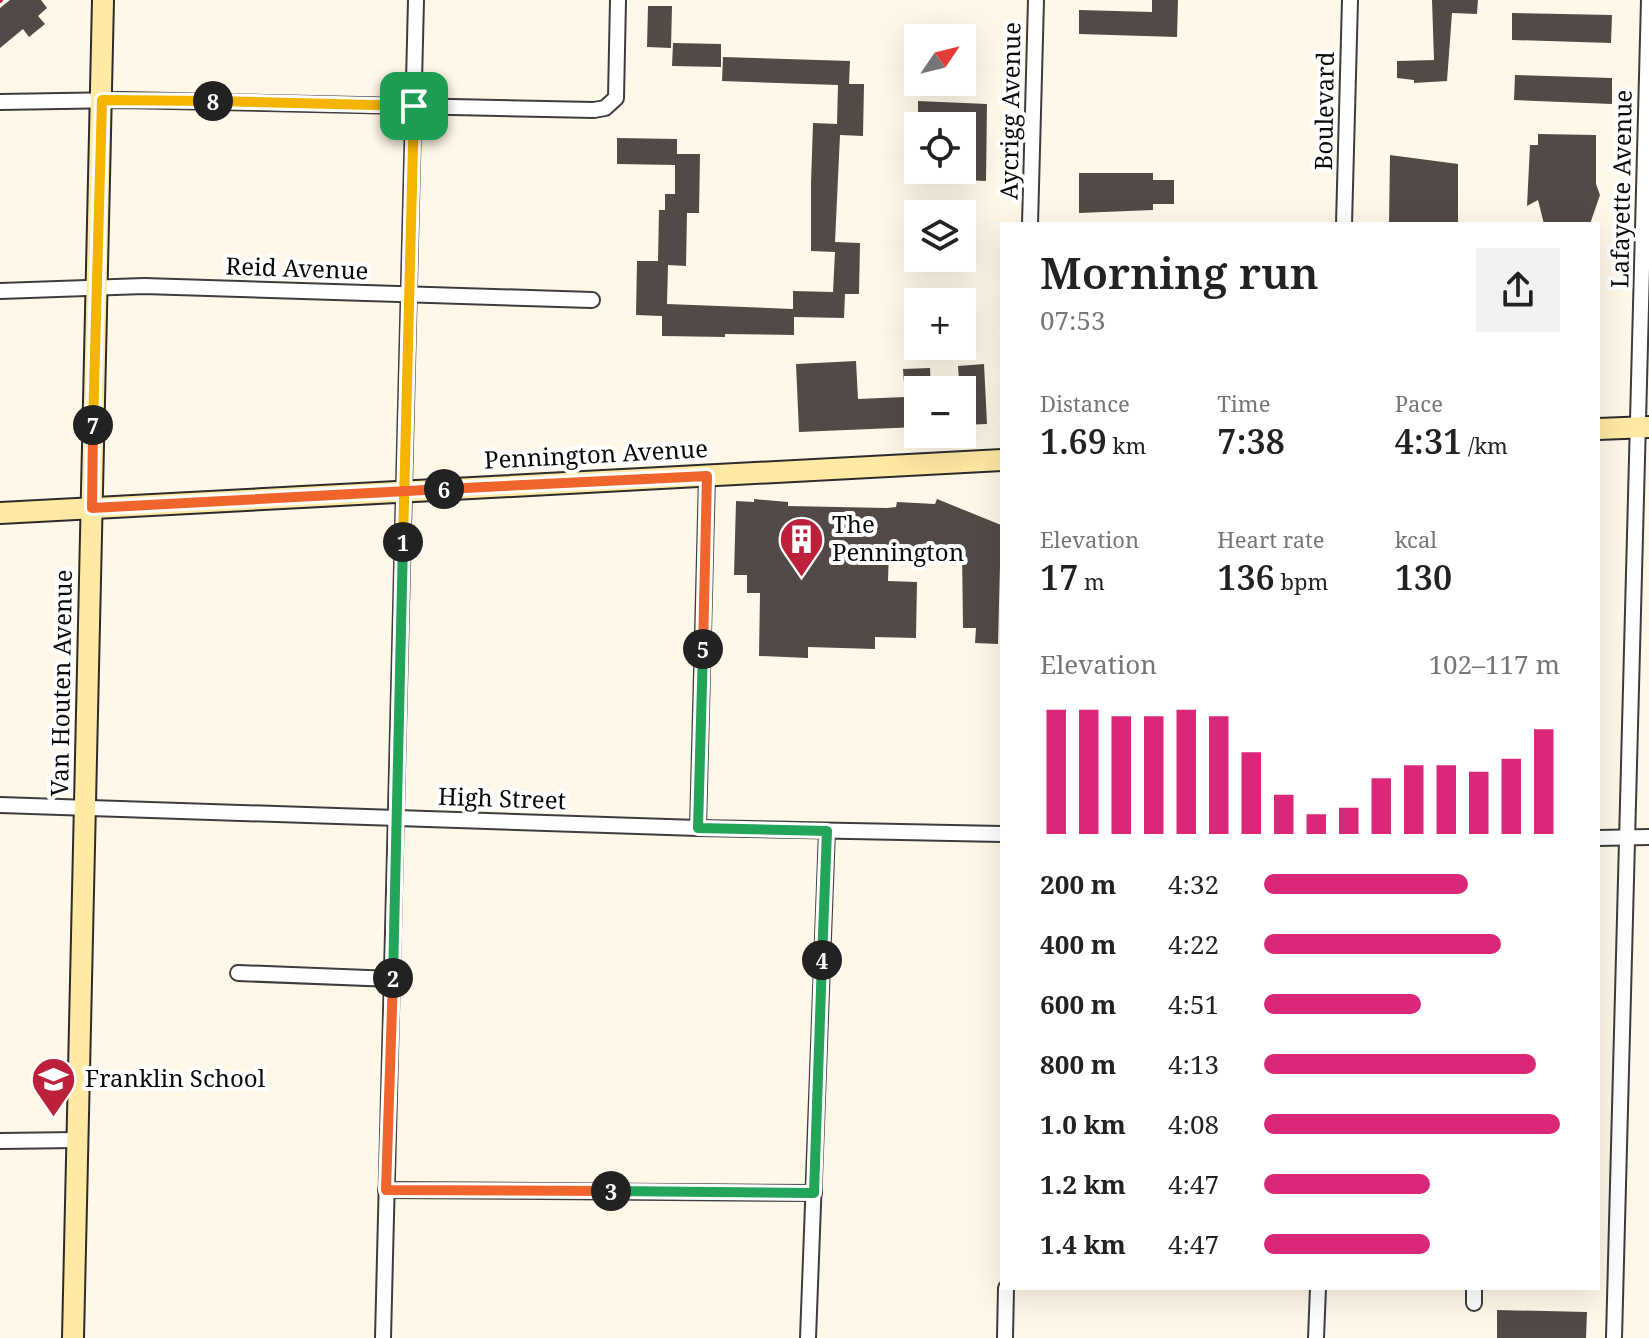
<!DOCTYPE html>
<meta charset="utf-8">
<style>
:root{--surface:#fff;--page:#f2f2f2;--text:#222;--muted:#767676;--accent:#db2777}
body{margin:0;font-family:"Noto Serif",serif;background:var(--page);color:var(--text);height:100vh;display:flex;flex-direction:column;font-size:30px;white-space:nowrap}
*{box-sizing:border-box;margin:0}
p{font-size:26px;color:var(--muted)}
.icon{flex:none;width:44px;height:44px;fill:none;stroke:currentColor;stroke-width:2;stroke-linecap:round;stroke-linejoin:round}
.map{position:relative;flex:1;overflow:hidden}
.panel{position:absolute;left:1000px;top:222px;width:600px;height:1068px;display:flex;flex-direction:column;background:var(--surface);border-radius:0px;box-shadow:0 8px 32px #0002}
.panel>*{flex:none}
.needle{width:52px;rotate:55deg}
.buttons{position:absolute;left:904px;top:24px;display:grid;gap:16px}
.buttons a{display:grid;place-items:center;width:72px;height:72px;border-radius:0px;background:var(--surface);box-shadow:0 8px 32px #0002;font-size:40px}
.pin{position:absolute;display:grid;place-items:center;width:68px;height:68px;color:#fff;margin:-34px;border-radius:16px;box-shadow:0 4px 12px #0006}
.km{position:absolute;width:40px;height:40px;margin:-20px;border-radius:50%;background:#222;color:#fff;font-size:22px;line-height:40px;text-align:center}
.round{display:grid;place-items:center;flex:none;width:84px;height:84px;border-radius:0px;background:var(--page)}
.overview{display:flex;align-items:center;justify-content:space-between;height:136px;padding:0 40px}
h1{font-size:44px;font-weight:600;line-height:60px}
.metrics{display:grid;grid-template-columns:repeat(3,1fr);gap:12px;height:136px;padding:8px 40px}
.metrics div{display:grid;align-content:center}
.metrics b{font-size:34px;font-weight:600}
.metrics small{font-size:22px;font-weight:400}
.metrics p{font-size:22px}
.chart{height:224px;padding:16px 40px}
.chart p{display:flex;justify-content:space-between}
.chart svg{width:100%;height:144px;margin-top:8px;stroke:var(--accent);stroke-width:6}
ul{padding:0 40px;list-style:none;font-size:26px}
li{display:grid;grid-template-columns:128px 96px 1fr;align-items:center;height:60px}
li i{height:20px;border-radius:10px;background:var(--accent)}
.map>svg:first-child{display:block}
.building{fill:#534a47}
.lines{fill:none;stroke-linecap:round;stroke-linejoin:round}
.street-casing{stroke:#3d3d3d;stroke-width:18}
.secondary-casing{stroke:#2c2c2c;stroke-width:24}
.street{stroke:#fff;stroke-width:14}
.secondary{stroke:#ffe9a3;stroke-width:20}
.rail{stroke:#bd203b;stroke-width:4}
.split-1-casing{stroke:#fff;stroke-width:16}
.split-2-casing{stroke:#fff;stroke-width:16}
.split-3-casing{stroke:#fff;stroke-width:16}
.split-4-casing{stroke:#fff;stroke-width:16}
.split-5-casing{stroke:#fff;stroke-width:16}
.split-6-casing{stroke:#fff;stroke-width:16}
.split-7-casing{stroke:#fff;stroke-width:16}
.split-8-casing{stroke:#fff;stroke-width:16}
.split-9-casing{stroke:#fff;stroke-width:16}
.split-1{stroke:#f5b400;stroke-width:10}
.split-2{stroke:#22a559;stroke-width:10}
.split-3{stroke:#f0652b;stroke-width:10}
.split-4{stroke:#22a559;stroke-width:10}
.split-5{stroke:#22a559;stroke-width:10}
.split-6{stroke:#f0652b;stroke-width:10}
.split-7{stroke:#f0652b;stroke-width:10}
.split-8{stroke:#f5b400;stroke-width:10}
.split-9{stroke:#f5b400;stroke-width:10}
.labels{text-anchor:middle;stroke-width:8;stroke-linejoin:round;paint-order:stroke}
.street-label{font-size:24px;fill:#0a0a0a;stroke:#fff}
.poi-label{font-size:24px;fill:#0a0a0a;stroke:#fff;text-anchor:start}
</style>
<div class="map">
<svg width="1649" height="1338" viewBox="0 0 1649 1338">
<rect width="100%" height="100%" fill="#fff8e8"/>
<g class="building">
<polygon points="10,0 41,0 47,8 38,16 45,24 29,37 23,29 0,48 0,8"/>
<polygon points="1152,0 1178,0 1177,37 1079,34 1079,10 1152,12"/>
<polygon points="1432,0 1478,0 1477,14 1452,13 1447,81 1414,83 1414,80 1397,78 1397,61 1434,60"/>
<polygon points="648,6 672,6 671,48 647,47"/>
<polygon points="1512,13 1612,15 1611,43 1512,40"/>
<polygon points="673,43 721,44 721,67 672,66"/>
<polygon points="723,57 850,61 849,84 864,84 863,136 840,135 835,242 860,243 859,294 845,294 844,318 794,317 794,335 725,334 725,337 662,336 662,316 636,315 637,261 658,261 659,210 665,210 665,194 675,194 675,165 617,164 617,138 677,139 677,154 700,154 699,213 687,213 686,266 668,265 667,304 793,309 793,291 833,292 835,252 811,251 811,183 813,123 837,124 838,85 722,81"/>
<polygon points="1515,75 1612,78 1612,104 1514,100"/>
<polygon points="918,101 987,104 986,181 962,180 962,126 918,126"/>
<polygon points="1538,134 1596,135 1596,184 1600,195 1590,224 1544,224 1538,200 1527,206 1530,145 1538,145"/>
<polygon points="1390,155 1458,164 1458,224 1389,224"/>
<polygon points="1079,173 1153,173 1153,180 1174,180 1174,204 1153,204 1153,210 1079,213"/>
<polygon points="856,361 858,399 905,397 903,369 930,368 931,390 918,390 918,427 799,432 796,364"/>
<polygon points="984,364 987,424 962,425 958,366"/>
<polygon points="754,499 788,502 788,506 887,508 896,507 897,502 935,504 937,499 1001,525 998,644 975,643 976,628 963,628 962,551 889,549 888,581 917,582 916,638 875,637 875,649 808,647 808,658 759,656 760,593 747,593 747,575 734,575 736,501 754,502"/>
<polygon points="1497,1310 1587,1312 1586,1338 1497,1338"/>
</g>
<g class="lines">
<defs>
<g id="street">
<polyline points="0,102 122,100 594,110 605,108 616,98 618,0"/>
<polyline points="1030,224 1036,0"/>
<polyline points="1344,224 1350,0"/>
<polyline points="0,291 144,286 592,300"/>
<polyline points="0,805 698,828 1002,834"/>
<polyline points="698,828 707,476"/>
<polyline points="1598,838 1649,837"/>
<polyline points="238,973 393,979"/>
<polyline points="0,1141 77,1140"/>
<polyline points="386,1190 814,1193"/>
<polyline points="1474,1303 1474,1288"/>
<polyline points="383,1338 416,0"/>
<polyline points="808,1338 827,831"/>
<polyline points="1005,1338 1006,1288"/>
<polyline points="1316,1338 1318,1288"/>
<polyline points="1614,1338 1649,0"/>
</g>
<g id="secondary">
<polyline points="1598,429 1649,427"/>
<polyline points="0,513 1002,460"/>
<polyline points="73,1338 103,0"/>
</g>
</defs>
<use href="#street" class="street-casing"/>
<use href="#secondary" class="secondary-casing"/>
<use href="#street" class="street"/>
<use href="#secondary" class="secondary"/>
<polyline class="rail" points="0,1 1,0"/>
</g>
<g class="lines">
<defs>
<polyline id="split-1" points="403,542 414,106"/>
<polyline id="split-2" points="393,978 403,542"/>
<polyline id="split-3" points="393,978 386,1190 611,1191"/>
<polyline id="split-4" points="611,1191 814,1193 822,960"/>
<polyline id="split-5" points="703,649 698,828 827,831 822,960"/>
<polyline id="split-6" points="444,489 707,476 703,649"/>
<polyline id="split-7" points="93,425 92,508 444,489"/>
<polyline id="split-8" points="93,425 102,100 213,101"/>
<polyline id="split-9" points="213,101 414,106"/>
</defs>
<use href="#split-1" class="split-1-casing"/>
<use href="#split-2" class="split-2-casing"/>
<use href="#split-3" class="split-3-casing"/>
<use href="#split-4" class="split-4-casing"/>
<use href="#split-5" class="split-5-casing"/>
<use href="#split-6" class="split-6-casing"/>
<use href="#split-7" class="split-7-casing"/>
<use href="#split-8" class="split-8-casing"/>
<use href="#split-9" class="split-9-casing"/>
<use href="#split-1" class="split-1"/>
<use href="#split-2" class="split-2"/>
<use href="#split-3" class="split-3"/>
<use href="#split-4" class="split-4"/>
<use href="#split-5" class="split-5"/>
<use href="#split-6" class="split-6"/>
<use href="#split-7" class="split-7"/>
<use href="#split-8" class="split-8"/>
<use href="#split-9" class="split-9"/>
</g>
<defs>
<symbol id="building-pin" viewBox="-11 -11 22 30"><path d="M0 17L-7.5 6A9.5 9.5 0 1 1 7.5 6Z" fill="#bd203b" stroke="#fff"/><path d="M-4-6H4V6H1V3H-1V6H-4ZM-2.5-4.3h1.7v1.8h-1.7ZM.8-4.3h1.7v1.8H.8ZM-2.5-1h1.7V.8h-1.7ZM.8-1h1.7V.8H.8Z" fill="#fff"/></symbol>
<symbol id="school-pin" viewBox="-11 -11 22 30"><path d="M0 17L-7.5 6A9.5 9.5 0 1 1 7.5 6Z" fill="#bd203b" stroke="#fff"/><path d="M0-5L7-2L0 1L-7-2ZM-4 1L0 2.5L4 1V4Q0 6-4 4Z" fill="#fff"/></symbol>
</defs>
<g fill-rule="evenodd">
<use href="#building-pin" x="776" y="514" width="51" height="69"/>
<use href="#school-pin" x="28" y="1054" width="51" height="69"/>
</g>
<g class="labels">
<g class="street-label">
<text transform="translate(1011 111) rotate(-89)" y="8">Aycrigg Avenue</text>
<text transform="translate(1325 111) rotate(-89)" y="8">Boulevard</text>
<text transform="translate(1622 189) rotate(-89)" y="8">Lafayette Avenue</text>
<text transform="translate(297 269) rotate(2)" y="8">Reid Avenue</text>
<text transform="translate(596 455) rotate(-3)" y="8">Pennington Avenue</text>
<text transform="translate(62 683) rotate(-89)" y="8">Van Houten Avenue</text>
<text transform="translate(502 799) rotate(2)" y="8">High Street</text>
</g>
<g class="poi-label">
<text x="832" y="533">The<tspan x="832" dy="28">Pennington</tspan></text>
<text x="85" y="1087">Franklin School</text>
</g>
</g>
</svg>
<div class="buttons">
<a><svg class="needle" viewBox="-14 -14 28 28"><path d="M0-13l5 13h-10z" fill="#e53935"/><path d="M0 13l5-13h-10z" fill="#767676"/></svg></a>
<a><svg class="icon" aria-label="locate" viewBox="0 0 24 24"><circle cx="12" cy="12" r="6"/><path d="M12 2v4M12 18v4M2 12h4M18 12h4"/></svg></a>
<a><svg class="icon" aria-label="layers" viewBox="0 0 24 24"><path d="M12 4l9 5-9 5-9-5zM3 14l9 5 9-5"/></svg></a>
<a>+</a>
<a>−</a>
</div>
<div class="pin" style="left:414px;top:106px;background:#1e9e55"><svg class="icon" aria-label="arrive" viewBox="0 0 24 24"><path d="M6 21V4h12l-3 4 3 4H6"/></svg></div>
<b class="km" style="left:403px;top:542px">1</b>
<b class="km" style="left:393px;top:978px">2</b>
<b class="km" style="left:611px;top:1191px">3</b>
<b class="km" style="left:822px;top:960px">4</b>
<b class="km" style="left:703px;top:649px">5</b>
<b class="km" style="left:444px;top:489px">6</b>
<b class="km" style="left:93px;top:425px">7</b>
<b class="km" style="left:213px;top:101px">8</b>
<section class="panel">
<div class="overview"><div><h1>Morning run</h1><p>07:53</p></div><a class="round"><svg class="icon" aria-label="share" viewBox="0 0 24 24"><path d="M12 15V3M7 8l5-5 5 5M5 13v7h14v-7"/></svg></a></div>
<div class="metrics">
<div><p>Distance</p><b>1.69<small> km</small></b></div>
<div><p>Time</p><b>7:38</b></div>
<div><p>Pace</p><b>4:31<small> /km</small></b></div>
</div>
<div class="metrics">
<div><p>Elevation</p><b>17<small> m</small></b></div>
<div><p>Heart rate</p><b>136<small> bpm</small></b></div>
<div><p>kcal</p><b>130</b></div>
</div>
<div class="chart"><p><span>Elevation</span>102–117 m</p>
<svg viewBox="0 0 160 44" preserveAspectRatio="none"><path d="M5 44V6M15 44V6M25 44V8M35 44V8M45 44V6M55 44V8M65 44V19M75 44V32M85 44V38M95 44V36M105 44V27M115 44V23M125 44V23M135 44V25M145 44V21M155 44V12"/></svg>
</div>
<ul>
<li><b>200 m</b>4:32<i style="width:69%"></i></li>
<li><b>400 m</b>4:22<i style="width:80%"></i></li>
<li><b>600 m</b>4:51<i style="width:53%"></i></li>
<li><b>800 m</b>4:13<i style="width:92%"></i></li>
<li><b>1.0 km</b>4:08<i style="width:100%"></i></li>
<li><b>1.2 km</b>4:47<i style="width:56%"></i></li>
<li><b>1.4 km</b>4:47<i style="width:56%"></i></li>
</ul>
</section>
</div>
